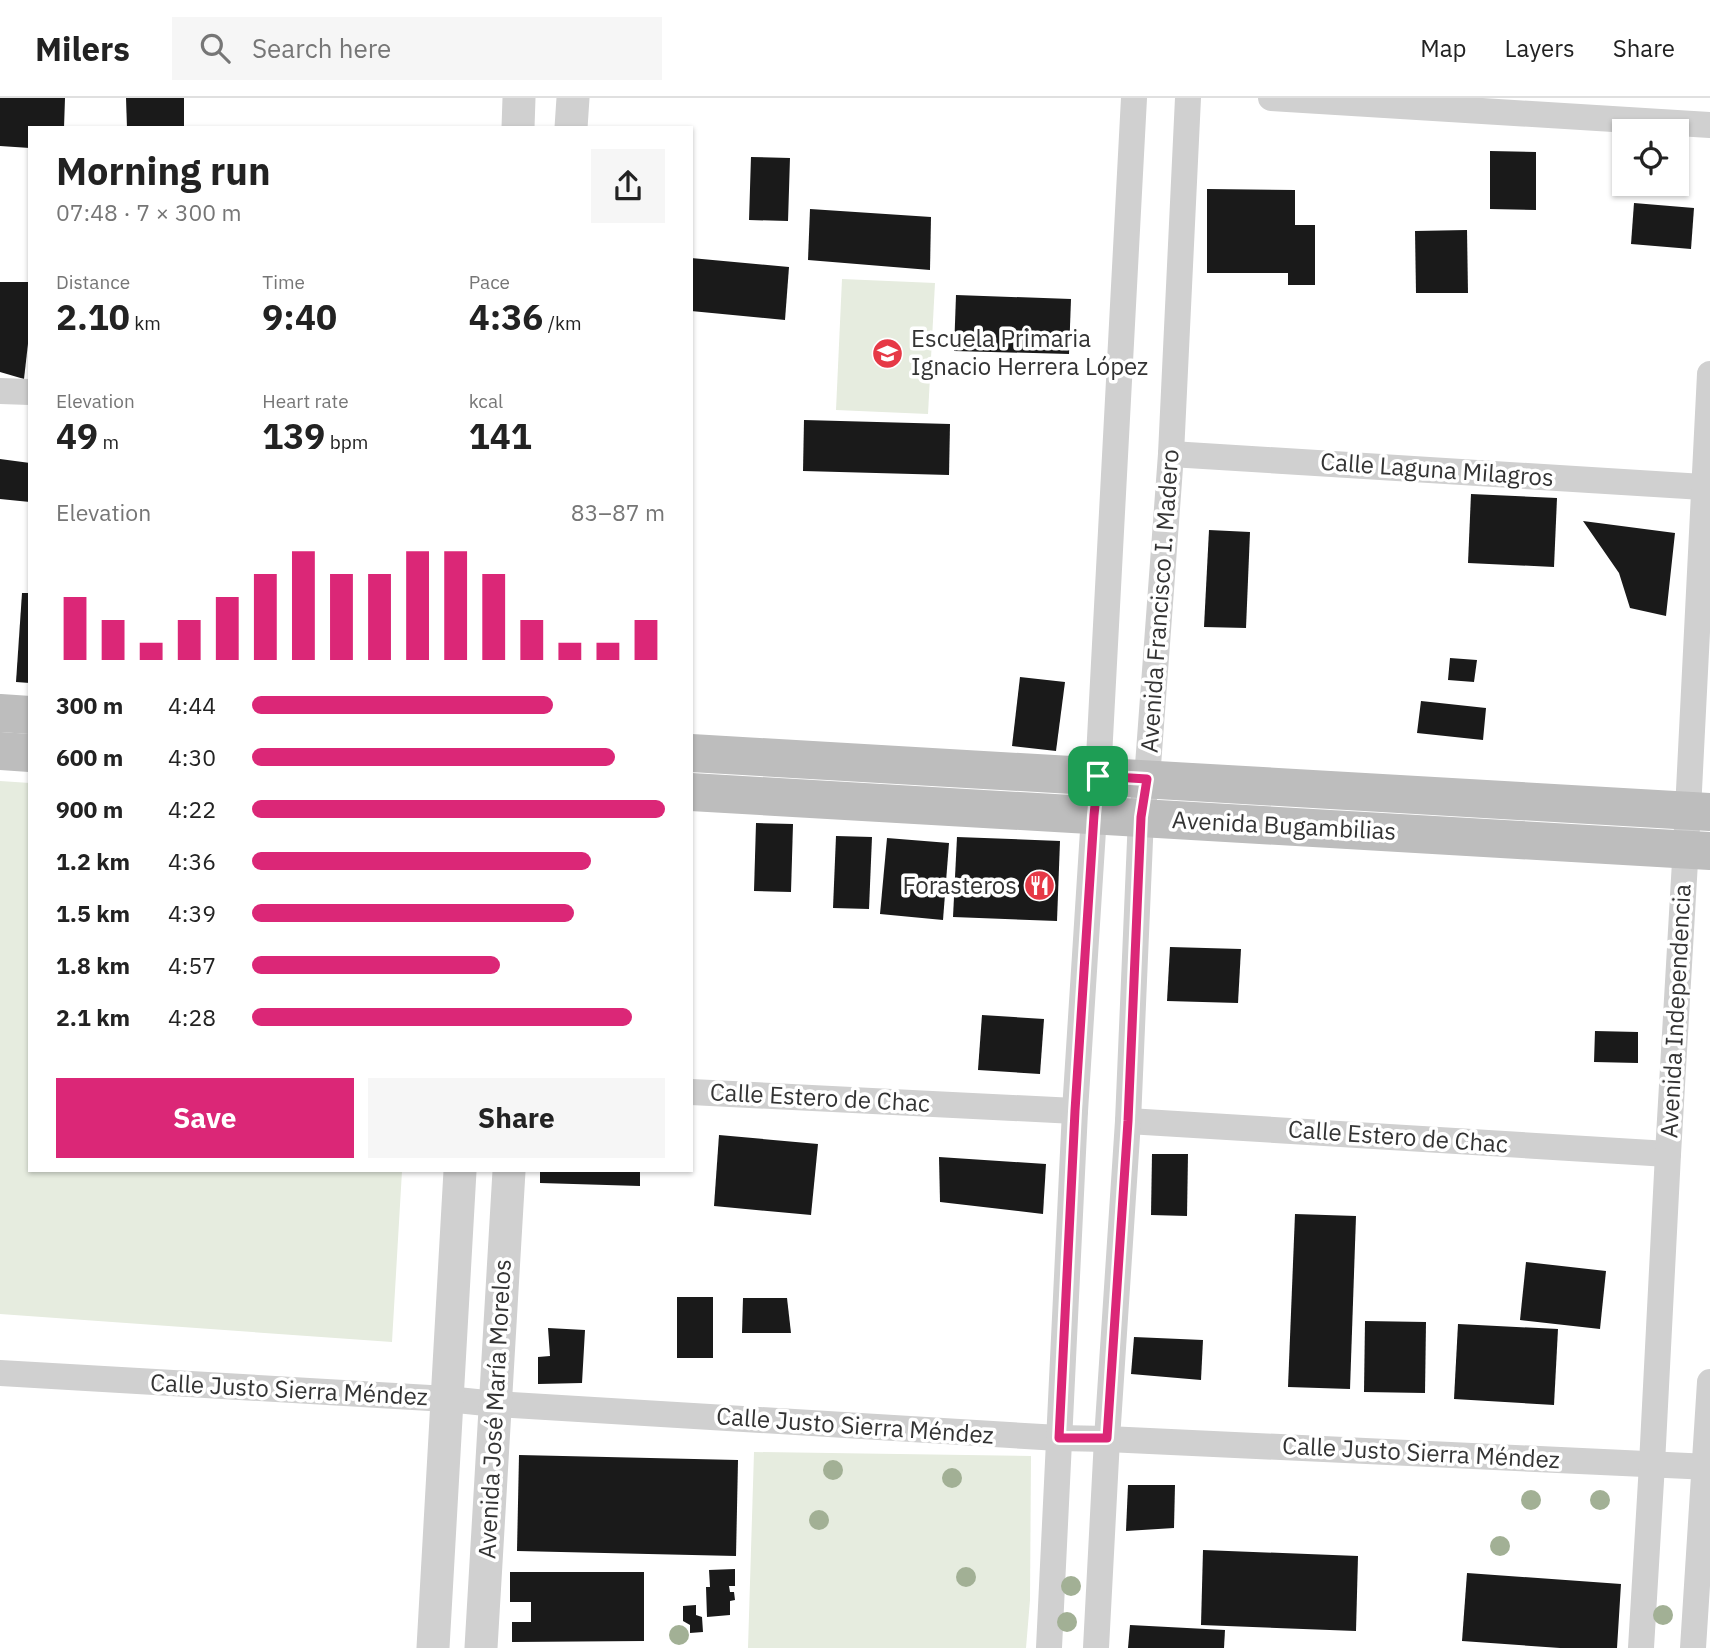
<!DOCTYPE html>
<meta charset="utf-8">
<style>
:root{--surface:#fff;--page:#f6f6f6;--text:#222;--muted:#767676;--line:#e0e0e0;--accent:#db2777}
body{margin:0;font-family:"IBM Plex Sans",sans-serif;background:var(--page);color:var(--text);height:100vh;display:flex;flex-direction:column;font-size:26px;white-space:nowrap}
*{box-sizing:border-box;margin:0}
p{font-size:23px;color:var(--muted)}
.icon{flex:none;width:38px;height:38px;fill:none;stroke:currentColor;stroke-width:2;stroke-linecap:round;stroke-linejoin:round}
.map{position:relative;flex:1;overflow:hidden}
.panel{position:absolute;left:28px;top:28px;width:665px;height:1046px;display:flex;flex-direction:column;background:var(--surface);border-radius:0px;box-shadow:0 2px 5px #0004}
.panel>*{flex:none}
.buttons{position:absolute;left:1612px;top:21px;display:grid;gap:14px}
.buttons a{display:grid;place-items:center;width:77px;height:77px;border-radius:0px;background:var(--surface);box-shadow:0 2px 5px #0004;font-size:35px}
.pin{position:absolute;display:grid;place-items:center;width:60px;height:60px;color:#fff;margin:-30px;border-radius:14px;box-shadow:0 4px 10px #0006}
.round{display:grid;place-items:center;flex:none;width:74px;height:74px;border-radius:0px;background:var(--page)}
.summary{display:flex;align-items:center;justify-content:space-between;height:119px;padding:0 28px}
h1{font-size:38px;font-weight:700;line-height:52px}
.stats{display:grid;grid-template-columns:repeat(3,1fr);gap:10px;height:119px;padding:7px 28px}
.stats div{display:grid;align-content:center}
.stats b{font-size:35px;font-weight:700}
.stats small{font-size:19px;font-weight:400}
.stats p{font-size:19px}
.chart{height:196px;padding:14px 28px}
.chart p{display:flex;justify-content:space-between}
.chart svg{width:100%;height:126px;margin-top:7px;stroke:var(--accent);stroke-width:6}
.button{display:flex;gap:14px;margin-top:auto;padding:14px 28px}
.button a{flex:1;height:80px;border-radius:0px;background:var(--accent);color:#fff;font-size:28px;font-weight:700;line-height:80px;text-align:center}
.button a+a{background:var(--page);color:var(--text)}
ul{padding:0 28px;list-style:none;font-size:23px}
li{display:grid;grid-template-columns:112px 84px 1fr;align-items:center;height:52px}
li i{height:18px;border-radius:9px;background:var(--accent)}
header{display:flex;align-items:center;gap:42px;box-sizing:border-box;height:98px;padding:0 35px;background:var(--surface);border-bottom:2px solid var(--line)}
header strong{font-size:33px}
nav{display:flex;gap:38px;margin-inline-start:auto;font-size:24px}
.search{width:490px;height:63px;background:var(--page);display:flex;align-items:center;gap:18px;box-sizing:border-box;padding:0 24px;border-radius:0px;color:var(--muted);font-size:26px}
.map>svg:first-child{display:block}
.green{fill:#e6ecdf}
.building{fill:#1a1a1a}
.lines{fill:none;stroke-linecap:round;stroke-linejoin:round}
.minor{stroke:#d0d0d0;stroke-width:26}
.tertiary{stroke:#d0d0d0;stroke-width:33}
.secondary{stroke:#bdbdbd;stroke-width:38}
.tree{fill:#a2b095}
.route-casing{stroke:#fff;stroke-width:14}
.route{stroke:#db2777;stroke-width:9}
.labels{text-anchor:middle;stroke-width:7;stroke-linejoin:round;paint-order:stroke}
.poi-label{font-size:24px;fill:#333;stroke:#fff;text-anchor:start}
.street-label{font-size:24px;fill:#333;stroke:#fff}
</style>
<header>
<strong>Milers</strong>
<div class="search"><svg class="icon" aria-label="search" viewBox="0 0 24 24"><circle cx="10" cy="10" r="6"/><path d="M15 15l6 6"/></svg>Search here</div>
<nav><a>Map</a><a>Layers</a><a>Share</a></nav>
</header>
<div class="map">
<svg width="1710" height="1550" viewBox="0 0 1710 1550">
<rect width="100%" height="100%" fill="#fff"/>
<g class="green">
<polygon points="842,181 935,185 928,316 836,312"/>
<polygon points="0,683 30,685 30,1073 402,1073 392,1244 0,1216"/>
<polygon points="754,1354 1031,1358 1030,1502 1026,1550 748,1550"/>
</g>
<g class="building">
<polygon points="0,0 65,0 64,30 30,30 30,50 0,48"/>
<polygon points="126,0 184,0 184,30 127,30"/>
<polygon points="1490,53 1536,54 1536,112 1490,111"/>
<polygon points="751,59 790,60 788,123 749,122"/>
<polygon points="1207,91 1295,92 1295,127 1315,127 1315,187 1288,187 1288,175 1207,175"/>
<polygon points="1634,105 1694,110 1691,151 1631,146"/>
<polygon points="810,111 931,119 930,172 808,162"/>
<polygon points="1467,132 1468,195 1416,195 1415,133"/>
<polygon points="691,160 789,169 785,222 691,213"/>
<polygon points="0,184 30,184 30,228 24,281 0,274"/>
<polygon points="956,197 1071,201 1069,256 954,253"/>
<polygon points="804,322 950,326 949,377 803,373"/>
<polygon points="0,361 30,365 30,404 0,401"/>
<polygon points="1471,396 1557,400 1554,469 1468,465"/>
<polygon points="1583,423 1675,435 1666,518 1630,510 1619,475"/>
<polygon points="1209,432 1250,434 1246,530 1204,529"/>
<polygon points="22,495 30,495 30,585 16,584"/>
<polygon points="1450,560 1477,562 1474,584 1448,582"/>
<polygon points="1020,579 1065,584 1056,653 1012,648"/>
<polygon points="1421,603 1486,610 1483,642 1417,635"/>
<polygon points="756,725 793,726 791,794 754,793"/>
<polygon points="836,738 872,739 869,811 833,810"/>
<polygon points="957,739 1060,743 1057,823 953,819"/>
<polygon points="887,740 949,745 943,822 880,816"/>
<polygon points="1170,849 1241,851 1238,905 1167,903"/>
<polygon points="982,917 1044,921 1040,976 978,972"/>
<polygon points="1595,933 1638,934 1638,965 1594,964"/>
<polygon points="719,1037 818,1046 811,1117 714,1108"/>
<polygon points="1152,1056 1188,1056 1187,1118 1151,1117"/>
<polygon points="939,1059 1046,1066 1043,1116 940,1104"/>
<polygon points="540,1073 640,1073 640,1088 540,1085"/>
<polygon points="1295,1116 1356,1118 1350,1291 1288,1289"/>
<polygon points="1526,1164 1606,1173 1600,1231 1520,1222"/>
<rect x="677" y="1199" width="36" height="61"/>
<polygon points="743,1200 787,1200 791,1235 742,1235"/>
<polygon points="1365,1223 1426,1224 1425,1295 1364,1294"/>
<polygon points="1458,1226 1558,1231 1554,1307 1454,1301"/>
<polygon points="548,1230 585,1232 582,1285 538,1286 538,1259 550,1258"/>
<polygon points="1134,1239 1203,1242 1201,1282 1131,1276"/>
<polygon points="519,1357 738,1362 736,1458 517,1453"/>
<polygon points="1128,1387 1175,1387 1174,1430 1126,1433"/>
<polygon points="1203,1452 1358,1458 1356,1533 1201,1527"/>
<polygon points="735,1471 735,1488 729,1488 730,1494 734,1494 735,1502 730,1503 730,1517 707,1519 706,1489 710,1489 709,1472"/>
<polygon points="510,1474 644,1474 644,1543 512,1544 512,1524 531,1524 531,1504 510,1504"/>
<polygon points="1467,1475 1621,1486 1617,1550 1560,1550 1462,1543"/>
<polygon points="696,1507 696,1517 702,1519 703,1534 690,1535 690,1527 683,1523 683,1508"/>
<polygon points="1130,1527 1225,1532 1224,1550 1128,1550"/>
</g>
<g class="lines">
<g class="minor">
<polyline points="1271,0 1710,27"/>
<polyline points="0,293 30,294"/>
<polyline points="1171,356 1703,389"/>
<polyline points="691,994 1075,1013"/>
<polyline points="1128,1023 1668,1056"/>
<polyline points="0,1275 447,1301 496,1306 1059,1340 1107,1341 1710,1369"/>
<polyline points="1049,1550 1075,1013 1094,717 1098,678 1134,0"/>
<polyline points="1096,1550 1107,1341 1128,1023 1141,719 1147,681 1171,356 1188,0"/>
<polyline points="1641,1550 1652,1366 1668,1056 1688,712 1710,276"/>
<polyline points="1693,1550 1710,1284"/>
</g>
<g class="tertiary">
<polyline points="518,30 519,0"/>
<polyline points="571,30 573,0"/>
<polyline points="433,1550 460,1073"/>
<polyline points="481,1550 509,1073"/>
</g>
<g class="secondary">
<polyline points="0,615 30,617"/>
<polyline points="0,653 30,655"/>
<polyline points="691,655 1710,714"/>
<polyline points="691,694 1710,753"/>
</g>
</g>
<g class="tree">
<circle cx="833" cy="1372" r="10"/>
<circle cx="952" cy="1380" r="10"/>
<circle cx="1531" cy="1402" r="10"/>
<circle cx="1600" cy="1402" r="10"/>
<circle cx="819" cy="1422" r="10"/>
<circle cx="1500" cy="1448" r="10"/>
<circle cx="966" cy="1479" r="10"/>
<circle cx="1071" cy="1488" r="10"/>
<circle cx="1663" cy="1517" r="10"/>
<circle cx="1067" cy="1524" r="10"/>
<circle cx="679" cy="1537" r="10"/>
</g>
<g class="lines">
<defs>
<polygon id="route" points="1098,678 1147,681 1141,719 1128,1023 1107,1340 1059,1340 1075,1013 1094,717"/>
</defs>
<use href="#route" class="route-casing"/>
<use href="#route" class="route"/>
</g>
<defs>
<symbol id="school-disc" viewBox="-11 -11 22 22"><circle r="9.5" fill="#e63946" stroke="#fff"/><path d="M0-5L7-2L0 1L-7-2ZM-4 1L0 2.5L4 1V4Q0 6-4 4Z" fill="#fff"/></symbol>
<symbol id="restaurant-disc" viewBox="-11 -11 22 22"><circle r="9.5" fill="#e63946" stroke="#fff"/><path d="M-5-6h1v4h1v-4h1v4h1v-4h1v5L-1.5 .5V6h-2V.5L-5-1ZM5-6V6H3V1.5H1.5Q1.5-4 5-6Z" fill="#fff"/></symbol>
</defs>
<g fill-rule="evenodd">
<use href="#school-disc" x="870" y="238" width="35" height="35"/>
<use href="#restaurant-disc" x="1022" y="770" width="35" height="35"/>
</g>
<g class="labels">
<g class="poi-label">
<text x="911" y="249">Escuela Primaria<tspan x="911" dy="28">Ignacio Herrera López</tspan></text>
<text x="1017" y="796" text-anchor="end">Forasteros</text>
</g>
<g class="street-label">
<text transform="translate(1437 372) rotate(4)" y="8">Calle Laguna Milagros</text>
<text transform="translate(1160 503) rotate(-86)" y="8">Avenida Francisco I. Madero</text>
<text transform="translate(1284 728) rotate(3)" y="8">Avenida Bugambilias</text>
<text transform="translate(1676 913) rotate(-87)" y="8">Avenida Independencia</text>
<text transform="translate(820 1000) rotate(3)" y="8">Calle Estero de Chac</text>
<text transform="translate(1398 1039) rotate(4)" y="8">Calle Estero de Chac</text>
<text transform="translate(289 1292) rotate(3)" y="8">Calle Justo Sierra Méndez</text>
<text transform="translate(495 1311) rotate(-87)" y="8">Avenida José María Morelos</text>
<text transform="translate(855 1328) rotate(4)" y="8">Calle Justo Sierra Méndez</text>
<text transform="translate(1421 1355) rotate(3)" y="8">Calle Justo Sierra Méndez</text>
</g>
</g>
</svg>
<div class="buttons">
<a><svg class="icon" aria-label="locate" viewBox="0 0 24 24"><circle cx="12" cy="12" r="6"/><path d="M12 2v4M12 18v4M2 12h4M18 12h4"/></svg></a>
</div>
<div class="pin" style="left:1098px;top:678px;background:#1e9e55"><svg class="icon" aria-label="arrive" viewBox="0 0 24 24"><path d="M6 21V4h12l-3 4 3 4H6"/></svg></div>
<section class="panel">
<div class="summary"><div><h1>Morning run</h1><p>07:48 · 7 × 300 m</p></div><a class="round"><svg class="icon" aria-label="share" viewBox="0 0 24 24"><path d="M12 15V3M7 8l5-5 5 5M5 13v7h14v-7"/></svg></a></div>
<div class="stats">
<div><p>Distance</p><b>2.10<small> km</small></b></div>
<div><p>Time</p><b>9:40</b></div>
<div><p>Pace</p><b>4:36<small> /km</small></b></div>
</div>
<div class="stats">
<div><p>Elevation</p><b>49<small> m</small></b></div>
<div><p>Heart rate</p><b>139<small> bpm</small></b></div>
<div><p>kcal</p><b>141</b></div>
</div>
<div class="chart"><p><span>Elevation</span>83–87 m</p>
<svg viewBox="0 0 160 44" preserveAspectRatio="none"><path d="M5 44V22M15 44V30M25 44V38M35 44V30M45 44V22M55 44V14M65 44V6M75 44V14M85 44V14M95 44V6M105 44V6M115 44V14M125 44V30M135 44V38M145 44V38M155 44V30"/></svg>
</div>
<ul>
<li><b>300 m</b>4:44<i style="width:73%"></i></li>
<li><b>600 m</b>4:30<i style="width:88%"></i></li>
<li><b>900 m</b>4:22<i style="width:100%"></i></li>
<li><b>1.2 km</b>4:36<i style="width:82%"></i></li>
<li><b>1.5 km</b>4:39<i style="width:78%"></i></li>
<li><b>1.8 km</b>4:57<i style="width:60%"></i></li>
<li><b>2.1 km</b>4:28<i style="width:92%"></i></li>
</ul>
<div class="button"><a>Save</a><a>Share</a></div>
</section>
</div>
